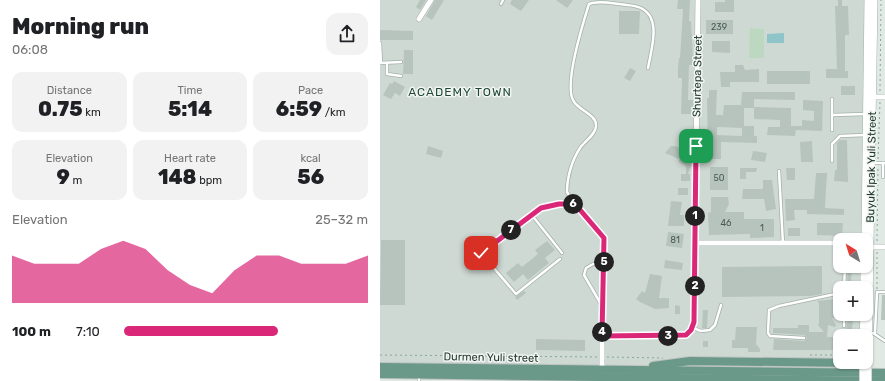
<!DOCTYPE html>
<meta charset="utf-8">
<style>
:root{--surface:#fff;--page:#f2f2f2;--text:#202124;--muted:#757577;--accent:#db2777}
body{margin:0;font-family:Rubik,sans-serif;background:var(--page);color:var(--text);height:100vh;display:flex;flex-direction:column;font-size:15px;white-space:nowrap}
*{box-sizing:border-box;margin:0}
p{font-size:13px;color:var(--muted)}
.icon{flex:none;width:22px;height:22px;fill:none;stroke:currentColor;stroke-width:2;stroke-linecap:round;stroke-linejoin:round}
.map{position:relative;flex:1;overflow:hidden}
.side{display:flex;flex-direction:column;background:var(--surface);width:380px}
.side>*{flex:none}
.needle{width:26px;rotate:322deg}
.buttons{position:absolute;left:453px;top:233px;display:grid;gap:8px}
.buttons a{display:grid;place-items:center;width:40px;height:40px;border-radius:8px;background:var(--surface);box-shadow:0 1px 3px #0004;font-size:20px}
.pin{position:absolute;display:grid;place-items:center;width:34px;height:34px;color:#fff;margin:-17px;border-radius:8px;box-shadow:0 2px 6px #0006}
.km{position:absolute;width:20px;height:20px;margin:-10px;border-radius:50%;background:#222;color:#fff;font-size:11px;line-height:20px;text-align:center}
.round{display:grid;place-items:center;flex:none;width:42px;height:42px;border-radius:12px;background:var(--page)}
.summary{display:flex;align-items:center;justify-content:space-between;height:68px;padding:0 12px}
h1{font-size:22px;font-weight:800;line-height:30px}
.metrics{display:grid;grid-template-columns:repeat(3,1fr);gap:6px;height:68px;padding:4px 12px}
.metrics div{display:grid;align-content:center;border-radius:10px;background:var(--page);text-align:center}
.metrics b{font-size:20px;font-weight:800}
.metrics small{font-size:11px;font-weight:400}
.metrics p{font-size:11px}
.chart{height:112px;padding:8px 12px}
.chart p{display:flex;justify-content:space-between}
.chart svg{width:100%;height:72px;margin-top:4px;fill:var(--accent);opacity:.7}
ul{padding:0 12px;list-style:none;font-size:13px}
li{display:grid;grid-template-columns:64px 48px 1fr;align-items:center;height:30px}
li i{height:10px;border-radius:5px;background:var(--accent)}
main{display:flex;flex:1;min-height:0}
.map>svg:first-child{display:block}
.built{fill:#cfd9d4}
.green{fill:#bcd8c1}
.water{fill:#8fc5c8}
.building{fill:#b7c4bd;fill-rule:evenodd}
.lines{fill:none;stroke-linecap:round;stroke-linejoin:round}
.service-casing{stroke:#a4b0ab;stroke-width:4}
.minor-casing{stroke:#a4b0ab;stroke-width:6}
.secondary-casing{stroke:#a1b4ab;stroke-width:8}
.primary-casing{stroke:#bdc3c1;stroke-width:10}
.path{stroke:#85a99a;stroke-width:1;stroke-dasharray:2 3;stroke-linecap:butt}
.service{stroke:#fff;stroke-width:2.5}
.minor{stroke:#fff;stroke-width:5}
.secondary{stroke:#fff;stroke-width:7}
.primary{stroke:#6b9989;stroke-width:8}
.secondary-bridge-casing{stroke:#a1b4ab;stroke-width:8;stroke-linecap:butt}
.secondary-bridge{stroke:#fff;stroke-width:7}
.route-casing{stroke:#fff;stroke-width:8}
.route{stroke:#db2777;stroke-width:5}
.labels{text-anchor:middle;stroke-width:3;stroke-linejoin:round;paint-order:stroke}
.number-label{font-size:9px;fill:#485b53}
.street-label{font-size:11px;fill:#233830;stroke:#f1f6f3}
.neighbourhood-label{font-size:12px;letter-spacing:1px;fill:#22473a;stroke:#f1f6f3}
</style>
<main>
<section class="side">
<div class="summary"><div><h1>Morning run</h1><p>06:08</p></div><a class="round"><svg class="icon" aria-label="share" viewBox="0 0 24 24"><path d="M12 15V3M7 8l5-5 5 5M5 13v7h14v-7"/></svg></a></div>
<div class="metrics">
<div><p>Distance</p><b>0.75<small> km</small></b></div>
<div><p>Time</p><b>5:14</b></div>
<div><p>Pace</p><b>6:59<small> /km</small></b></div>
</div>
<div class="metrics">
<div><p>Elevation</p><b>9<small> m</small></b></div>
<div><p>Heart rate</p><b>148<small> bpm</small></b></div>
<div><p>kcal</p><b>56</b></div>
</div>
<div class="chart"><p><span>Elevation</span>25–32 m</p>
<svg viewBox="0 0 160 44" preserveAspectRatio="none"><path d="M0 44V15L10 20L20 20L30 20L40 11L50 6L60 11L70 24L80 33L90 38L100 24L110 15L120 15L130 20L140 20L150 20L160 15V44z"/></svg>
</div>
<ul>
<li><b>100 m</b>7:10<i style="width:63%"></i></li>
</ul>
</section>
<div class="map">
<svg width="505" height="381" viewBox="0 0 505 381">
<rect width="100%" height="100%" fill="#e1e9e5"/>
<polygon class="built" points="0,0 488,0 485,240 460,240 460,266 484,266 484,288 460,288 460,314 484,314 483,336 460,336 460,362 310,361 250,370 0,367"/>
<polygon class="green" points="370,28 384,29 384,58 369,58"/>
<polygon class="water" points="404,33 404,43 387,43 387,34"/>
<g class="building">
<polygon points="40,0 46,0 40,10 36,7"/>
<polygon points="55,0 64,0 52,20 46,16"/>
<polygon points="132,0 149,0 141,11 130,4"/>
<polygon points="176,0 193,0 187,8"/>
<polygon points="298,0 310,0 309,21 311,21 313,58 313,65 309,65 308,100 313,100 313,114 301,114 302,78 298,78 298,68 299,58 300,58 303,9 297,9"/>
<polygon points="345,0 354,0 354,12 335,12 335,2 345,2"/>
<polygon points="458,0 462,0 462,6 468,6 469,35 465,35 465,71 468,71 468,78 446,78 446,69 457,69 455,6 458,6"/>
<polygon points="239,11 260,11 259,34 239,34"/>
<rect x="326" y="20" width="27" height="14"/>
<polygon points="0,30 33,31 33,40 0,40"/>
<polygon points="332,41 350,41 350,53 332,52"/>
<polygon points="24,50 33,50 33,74 23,74"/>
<polygon points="355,65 363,65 365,70 379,69 379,82 350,82 350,87 341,87 340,72 355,72"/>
<polygon points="250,68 256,71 250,81 244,78"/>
<rect x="387" y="71" width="43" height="13"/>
<polygon points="14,81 25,87 20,96 15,93 11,99 3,95 10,83 12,84"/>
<rect x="461" y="86" width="14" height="9"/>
<path d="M329 90H337L336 115H343L344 105H361L362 92H415V100L374 99V108H364V126H374V136H377V143L341 142V159H328L327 98H329ZM337 127 362 128V136L337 135Z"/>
<polygon points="423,100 443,101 442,131 416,130 415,136 387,135 388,127 400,127 400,120 374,119 374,107 411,108 411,126 422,126 422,120 434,121 434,111 423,110"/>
<polygon points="460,140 467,140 468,182 454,181 455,170 457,170 457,143"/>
<polygon points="432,141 433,162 421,162 420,142"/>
<polygon points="48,146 63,151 61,158 46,154"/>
<polygon points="291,146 296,146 299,148 302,154 300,158 312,162 308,174 310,174 310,181 301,181 301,174 306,174 306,166 299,162 299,159 285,153"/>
<polygon points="373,151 387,153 385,162 371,160"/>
<rect x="330" y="167" width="18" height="23"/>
<polygon points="360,168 377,168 376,172 366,172 366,179 360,179"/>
<polygon points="406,168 415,168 415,180 407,180"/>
<polygon points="436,173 447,173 445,208 464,209 464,215 427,214 427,210 414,210 415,220 406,221 405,199 434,199"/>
<polygon points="383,180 392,180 396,209 386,211 384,199 362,199 363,189 383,189"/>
<rect x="298" y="188" width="10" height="7"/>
<polygon points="331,197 348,197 349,204 345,212 364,212 364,219 394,219 394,237 370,238 370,234 329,235 328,213 331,212"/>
<polygon points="291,201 302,202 300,215 304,215 304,226 288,226"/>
<polygon points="437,223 463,223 462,236 437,235"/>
<rect x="408" y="228" width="12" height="8"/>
<polygon points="288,232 304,234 302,248 286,246"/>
<polygon points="1,240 25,240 25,305 0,305"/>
<polygon points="167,241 175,250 165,258 169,263 148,280 143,274 134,282 126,273 138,263 142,267 158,254 155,250"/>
<polygon points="285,260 303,263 302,270 284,268"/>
<polygon points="442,266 442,294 431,296 342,297 342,267"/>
<polygon points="468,266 472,266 471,282 467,282"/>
<polygon points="270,274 282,276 279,298 289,298 289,308 275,309 260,302 256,299 262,291 265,293"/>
<polygon points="144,291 146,293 137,300 135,297"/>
<polygon points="502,295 505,295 505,320 501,320"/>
<polygon points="455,299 457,302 454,308 460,308 461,318 452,318 456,325 455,327 448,325 447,337 457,337 457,350 393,350 394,339 424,341 427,338 424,335 393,333 393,328 418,328 418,325 429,325 429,332 444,332 438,325 439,323 439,303 437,301"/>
<polygon points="295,305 300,306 300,314 295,314"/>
<polygon points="323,310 328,310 327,328 322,328"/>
<polygon points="467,314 474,314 471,336 466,336"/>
<polygon points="356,327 377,327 376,344 380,349 380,352 368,352 368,348 352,348 352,340 355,340"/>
<polygon points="156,339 205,340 205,351 156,350"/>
<rect x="323" y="341" width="5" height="6"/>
</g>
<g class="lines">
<defs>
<g id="service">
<polyline points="121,4 123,0"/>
<polyline points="0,43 1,63"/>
<polyline points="0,63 21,62"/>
<polyline points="7,63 7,74 21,76"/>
<polyline points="452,99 452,115 486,114"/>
<polyline points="452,130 452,115"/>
<polyline points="452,161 452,144 460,136 486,135"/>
<polyline points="492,163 505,163"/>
<polyline points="503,163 503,177"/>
<polyline points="399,171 403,244"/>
<path d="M195 204 187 192C187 177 192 160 200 148 205 141 216 134 216 126 217 114 197 110 193 100 184 83 203 23 209 4 218 0 230 3 239 4 246 5 255 5 261 8 282 18 271 50 268 68"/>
<polyline points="151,214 182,253"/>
<polyline points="180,259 136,294 101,253 161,208 179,204 195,204 224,238 222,335"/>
<polyline points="464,288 465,266"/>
<polyline points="222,306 204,275 206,268 213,264 224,264"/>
<polyline points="464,314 464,326"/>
<polyline points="313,328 321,331 330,330 335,325 341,305"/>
<polyline points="493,333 505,341"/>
<polyline points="495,333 497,292 505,292"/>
<polyline points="424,338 390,336 388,333 389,310 399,306 460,293"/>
<polyline points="39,375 39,381"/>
</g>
<g id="minor">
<polyline points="39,19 51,0"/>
<polyline points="490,97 505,97"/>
<polyline points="315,243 460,243"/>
<polyline points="490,247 505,247"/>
<polyline points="222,372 222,336 301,336 309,332 314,325 318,0"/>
</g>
<g id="secondary">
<polyline points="485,240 488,0"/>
<polyline points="484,288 484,266"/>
<polyline points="483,336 484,314"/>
<polyline points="488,368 494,0"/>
</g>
<g id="primary">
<polyline points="273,366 310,361 475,363 479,362"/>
<polyline points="0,367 505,373"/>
<polyline points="0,374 505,381"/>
</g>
</defs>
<use href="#service" class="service-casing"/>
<use href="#minor" class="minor-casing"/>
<use href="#secondary" class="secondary-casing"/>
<use href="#primary" class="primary-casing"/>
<g class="path">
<polyline points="500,91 501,0"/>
<polyline points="498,159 500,102"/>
<polyline points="497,241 498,166"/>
<polyline points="497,252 497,289"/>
<polyline points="0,355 217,357"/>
<polyline points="430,355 460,355"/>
<polyline points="227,357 283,358"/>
</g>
<use href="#service" class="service"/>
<use href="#minor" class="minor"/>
<use href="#secondary" class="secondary"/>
<use href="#primary" class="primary"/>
<defs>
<g id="secondary-bridge">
<polyline points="483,381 483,368"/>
<polyline points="488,381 488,368"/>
</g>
</defs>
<use href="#secondary-bridge" class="secondary-bridge-casing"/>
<use href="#secondary-bridge" class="secondary-bridge"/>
</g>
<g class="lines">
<defs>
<polyline id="route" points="101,253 161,208 179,204 195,204 224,238 222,336 306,335 311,330 314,322 316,146"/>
</defs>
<use href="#route" class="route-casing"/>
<use href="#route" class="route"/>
</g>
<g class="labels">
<g class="number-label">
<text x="339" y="30">239</text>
<text x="339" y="181">50</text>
<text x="346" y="226">46</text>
<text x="382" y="231">1</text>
<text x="295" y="243">81</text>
</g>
<g class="street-label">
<text transform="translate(317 76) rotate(-89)" y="4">Shurtepa Street</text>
<text transform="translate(491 167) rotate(-89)" y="4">Buyuk Ipak Yuli Street</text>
<text transform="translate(111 357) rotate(1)" y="4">Durmen Yuli street</text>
</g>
<g class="neighbourhood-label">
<text x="80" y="96">ACADEMY TOWN</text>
</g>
</g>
</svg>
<div class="buttons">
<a><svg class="needle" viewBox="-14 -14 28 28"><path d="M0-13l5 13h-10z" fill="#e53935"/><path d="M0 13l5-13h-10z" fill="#757577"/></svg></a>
<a>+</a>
<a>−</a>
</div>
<div class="pin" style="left:316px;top:146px;background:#1e9e55"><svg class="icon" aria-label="arrive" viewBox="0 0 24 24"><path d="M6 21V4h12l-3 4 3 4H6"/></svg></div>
<div class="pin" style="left:101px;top:253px;background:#d93025"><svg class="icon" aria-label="check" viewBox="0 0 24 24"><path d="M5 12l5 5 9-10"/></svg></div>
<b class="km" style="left:315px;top:216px">1</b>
<b class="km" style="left:315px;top:286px">2</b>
<b class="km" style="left:288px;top:336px">3</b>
<b class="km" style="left:222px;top:332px">4</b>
<b class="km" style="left:224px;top:262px">5</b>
<b class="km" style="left:193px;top:204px">6</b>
<b class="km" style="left:131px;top:230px">7</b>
</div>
</main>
